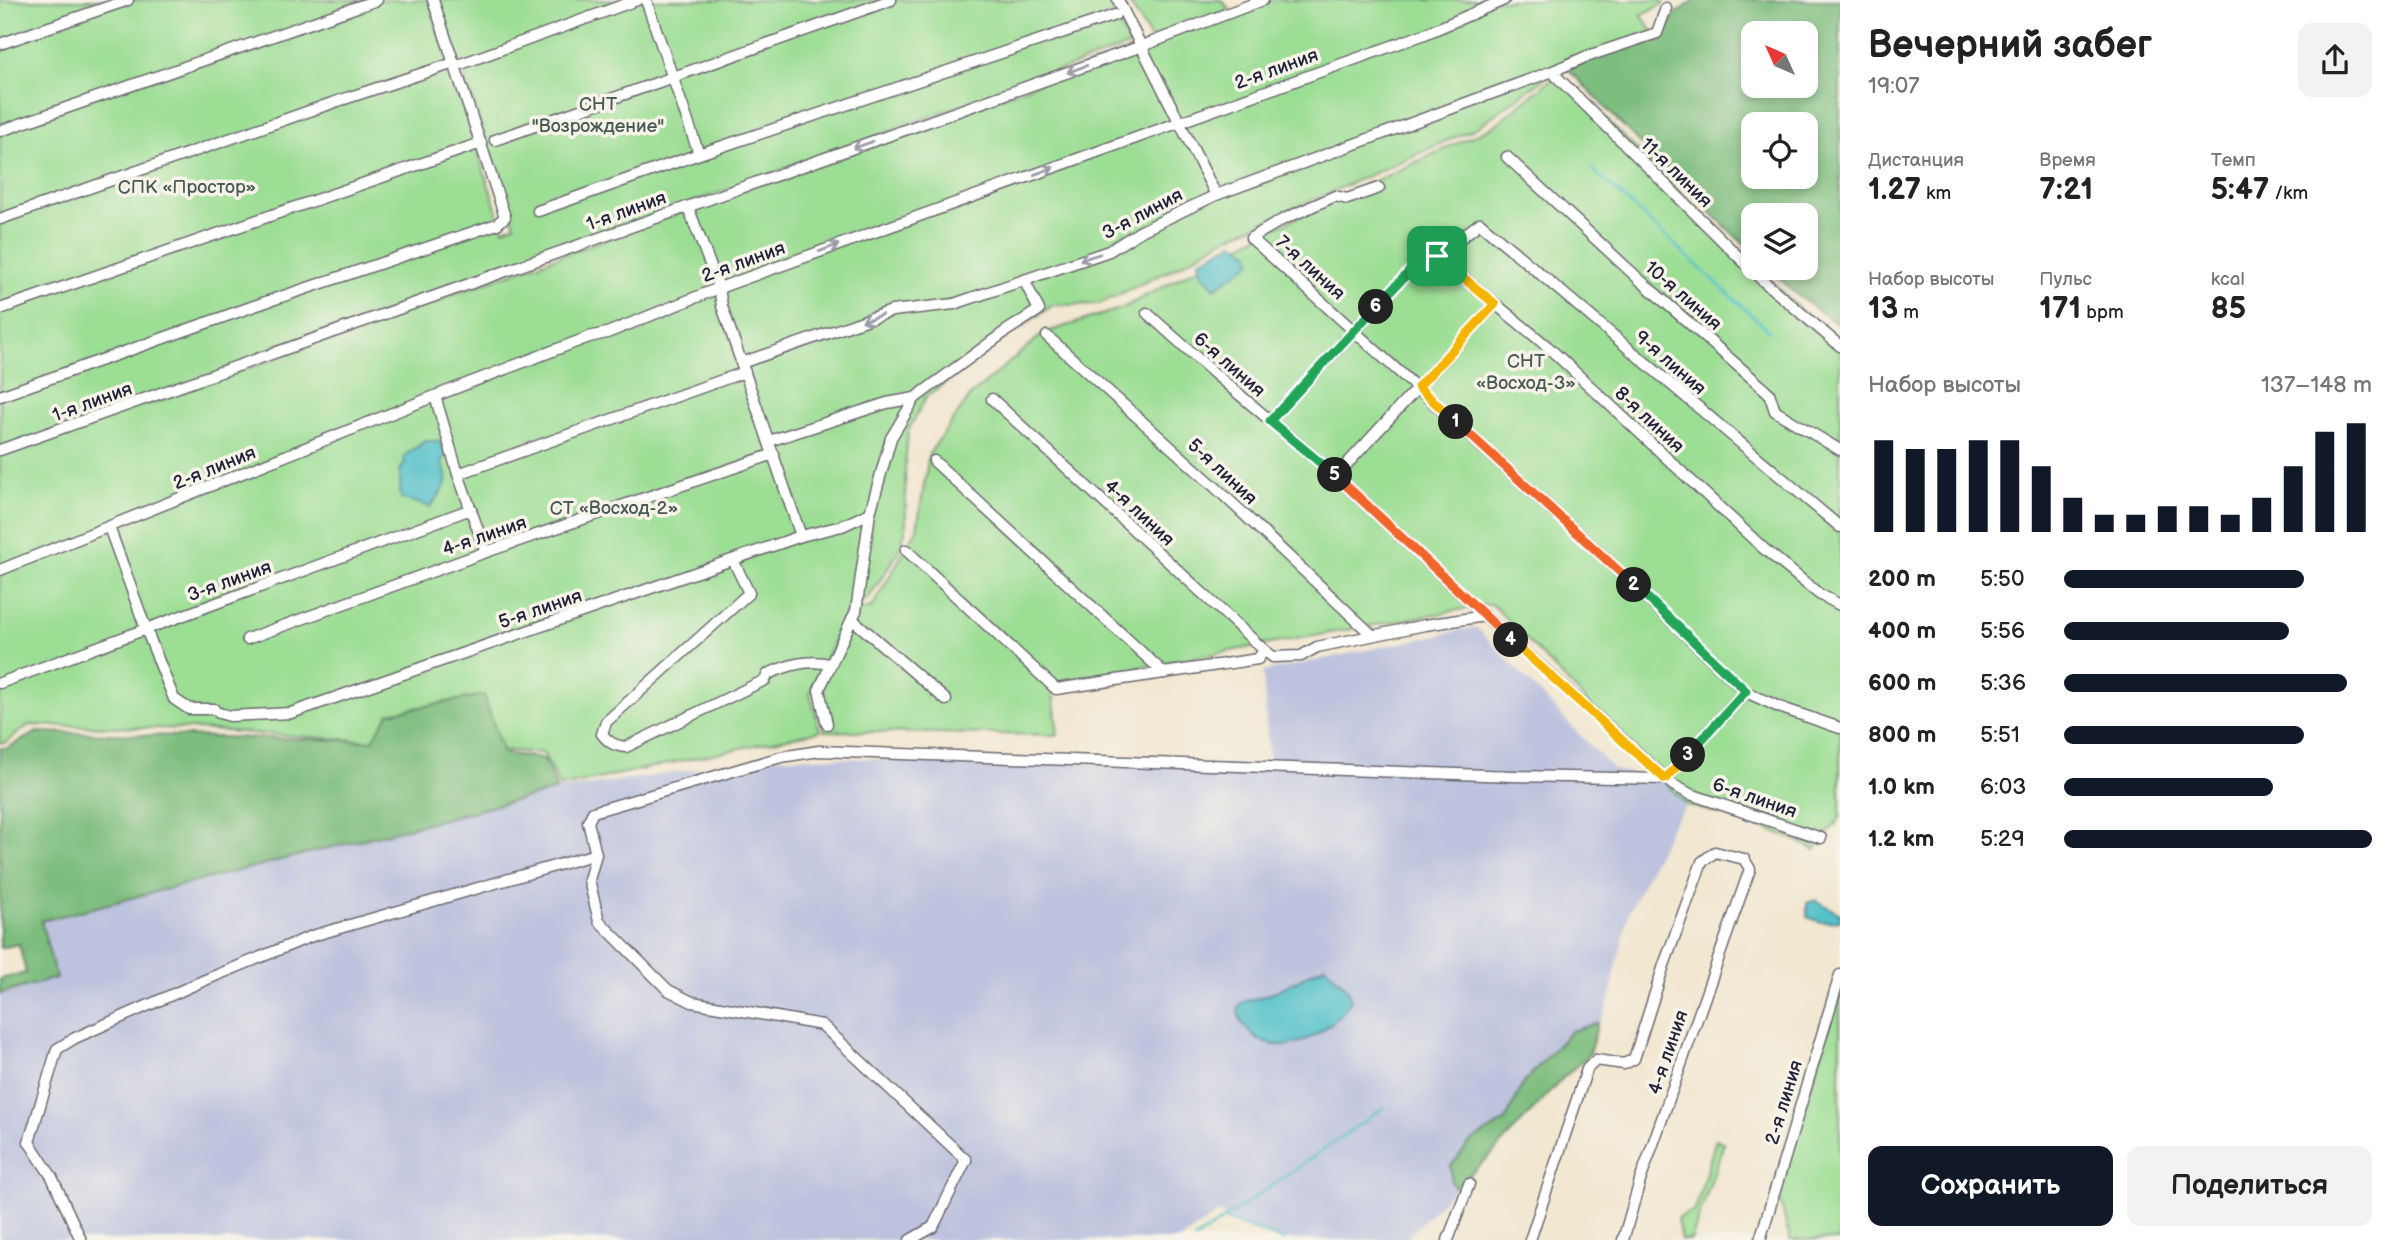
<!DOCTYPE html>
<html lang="ru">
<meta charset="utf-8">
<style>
:root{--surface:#fff;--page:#f2f2f2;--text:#222;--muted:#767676;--accent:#111827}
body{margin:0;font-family:"Balsamiq Sans",sans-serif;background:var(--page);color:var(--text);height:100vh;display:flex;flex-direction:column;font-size:26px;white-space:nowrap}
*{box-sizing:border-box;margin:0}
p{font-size:23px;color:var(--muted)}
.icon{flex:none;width:38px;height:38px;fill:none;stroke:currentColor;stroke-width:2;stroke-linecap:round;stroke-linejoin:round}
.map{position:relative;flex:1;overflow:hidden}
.panel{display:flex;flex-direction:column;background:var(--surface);width:560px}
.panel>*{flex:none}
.needle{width:46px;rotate:315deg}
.buttons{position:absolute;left:1741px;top:21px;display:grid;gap:14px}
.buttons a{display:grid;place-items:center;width:77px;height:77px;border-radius:14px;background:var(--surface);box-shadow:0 4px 10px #0003;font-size:35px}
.pin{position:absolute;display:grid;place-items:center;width:60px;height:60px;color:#fff;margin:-30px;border-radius:14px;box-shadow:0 4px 10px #0006}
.km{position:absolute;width:35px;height:35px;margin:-18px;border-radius:50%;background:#222;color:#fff;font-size:19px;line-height:35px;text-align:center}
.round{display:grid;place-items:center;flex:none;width:74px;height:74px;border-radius:14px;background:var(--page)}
.summary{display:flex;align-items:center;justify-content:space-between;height:119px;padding:0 28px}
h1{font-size:38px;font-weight:600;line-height:52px}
.stats{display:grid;grid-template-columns:repeat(3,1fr);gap:10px;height:119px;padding:7px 28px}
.stats div{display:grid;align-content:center}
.stats b{font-size:30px;font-weight:600}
.stats small{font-size:19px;font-weight:400}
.stats p{font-size:19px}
.chart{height:196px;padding:14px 28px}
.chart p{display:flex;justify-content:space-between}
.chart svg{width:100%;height:126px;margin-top:7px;stroke:var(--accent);stroke-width:6}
.primary-button{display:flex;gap:14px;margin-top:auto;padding:14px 28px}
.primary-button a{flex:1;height:80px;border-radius:14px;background:var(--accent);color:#fff;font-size:28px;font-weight:600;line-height:80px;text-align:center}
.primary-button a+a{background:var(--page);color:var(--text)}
ul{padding:0 28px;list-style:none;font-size:23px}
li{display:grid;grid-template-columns:112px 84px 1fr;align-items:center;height:52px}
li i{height:18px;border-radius:9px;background:var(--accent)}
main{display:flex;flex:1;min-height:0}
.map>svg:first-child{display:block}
.industrial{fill:#bdc3de}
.green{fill:#9cde94;stroke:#5f8068;stroke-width:2}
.forest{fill:#7dbd7e;stroke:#50705c;stroke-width:2;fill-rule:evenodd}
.water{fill:#53c1c9;stroke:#3a7282;stroke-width:2}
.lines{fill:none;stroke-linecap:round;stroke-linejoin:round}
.stream{stroke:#53c1c9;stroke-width:2.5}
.minor-casing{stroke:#6b676f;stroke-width:13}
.minor{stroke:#fff;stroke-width:10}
.oneway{stroke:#9c9ca7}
.split-1-casing{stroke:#fff;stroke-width:14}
.split-2-casing{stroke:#fff;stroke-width:14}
.split-3-casing{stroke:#fff;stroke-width:14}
.split-4-casing{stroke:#fff;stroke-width:14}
.split-5-casing{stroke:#fff;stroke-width:14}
.split-6-casing{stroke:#fff;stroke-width:14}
.split-7-casing{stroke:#fff;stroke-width:14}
.split-1{stroke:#f5b400;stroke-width:9}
.split-2{stroke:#f0652b;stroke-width:9}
.split-3{stroke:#22a559;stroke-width:9}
.split-4{stroke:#f5b400;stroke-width:9}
.split-5{stroke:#f0652b;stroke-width:9}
.split-6{stroke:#22a559;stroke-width:9}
.split-7{stroke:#22a559;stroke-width:9}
.labels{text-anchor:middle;stroke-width:7;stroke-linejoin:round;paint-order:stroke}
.street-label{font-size:19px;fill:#22223b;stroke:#f7f3e8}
.park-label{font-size:19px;fill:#475a56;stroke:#f7f3e8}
</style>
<main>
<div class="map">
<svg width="1840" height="1240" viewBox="0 0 1840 1240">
<rect width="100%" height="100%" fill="#f7f3e8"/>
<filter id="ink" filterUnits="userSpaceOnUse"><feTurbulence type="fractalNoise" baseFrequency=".0143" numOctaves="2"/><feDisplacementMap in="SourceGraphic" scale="14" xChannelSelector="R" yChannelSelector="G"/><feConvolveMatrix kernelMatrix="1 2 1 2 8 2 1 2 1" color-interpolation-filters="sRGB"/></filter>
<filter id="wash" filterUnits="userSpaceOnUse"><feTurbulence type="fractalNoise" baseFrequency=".00686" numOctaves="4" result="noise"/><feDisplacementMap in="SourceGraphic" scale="28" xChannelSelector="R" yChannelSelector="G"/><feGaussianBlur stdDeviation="1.57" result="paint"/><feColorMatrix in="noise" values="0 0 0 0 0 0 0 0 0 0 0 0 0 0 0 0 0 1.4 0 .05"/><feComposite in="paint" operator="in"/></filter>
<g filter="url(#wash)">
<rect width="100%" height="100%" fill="#f2e7d0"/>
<polygon class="industrial" points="1476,627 1613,769 1663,781 1687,805 1671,826 1629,912 1607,1008 1585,1052 1405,1240 1280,1240 1218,1213 1179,1240 0,1240 0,994 56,978 40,921 557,790 781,757 1269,766 1263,672"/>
<g class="green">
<polygon points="0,0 428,0 503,229 515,225 438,0 1108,0 1130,45 145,399 147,405 1269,0 1661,0 1664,3 1641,15 1656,36 1553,72 1476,128 1220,241 1179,266 1099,304 1053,305 1007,337 926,397 908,431 905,466 906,528 899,551 868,599 850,605 810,693 820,731 560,787 543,753 197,729 29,725 5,743 0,743"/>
<polygon points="1128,0 1221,0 1230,9 1151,39"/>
<path d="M1559 73 1753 264 1754 268H1758L1828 337 1840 344V818L1815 850C1776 829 1730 817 1687 805L1492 604 1052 683 1058 735 824 731 814 689 852 611 872 607 917 529 929 454 971 395 1044 333 1123 308 1262 234 1494 126Z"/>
<polygon points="1840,989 1840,1240 1790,1240 1779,1195"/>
<polygon points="1716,1139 1724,1143 1691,1240 1681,1240 1677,1218 1695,1210"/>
</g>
<g class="forest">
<path d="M1695 0H1840V326L1797 295 1769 268H1806V215H1754L1753 253 1651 155 1568 69 1618 50 1662 39 1675 14ZM1754 33H1806V86H1754ZM1754 124H1806V177H1754Z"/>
<polygon points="484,695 503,753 544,759 557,790 41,921 56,978 0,994 0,979 26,973 19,944 0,948 0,748 7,748 37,732 372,741 389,713"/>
<polygon points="1598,1023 1589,1054 1562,1079 1492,1154 1455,1188 1451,1181 1451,1166 1470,1142 1505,1121 1524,1082 1571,1031"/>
</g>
<g class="water">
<polygon points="1234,242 1249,252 1252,262 1215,288 1202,274 1199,261"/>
<path d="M424 441H438L445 448V457L442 462C452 485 443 489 430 507L401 498C399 489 401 480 400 470L405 463 404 456C411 450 418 448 424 441Z"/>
<polygon points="1816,900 1840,914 1839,921 1820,922 1807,917 1807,903"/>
<path d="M1325 966 1348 989 1351 1001C1336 1022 1316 1039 1290 1045 1284 1046 1270 1045 1264 1042 1253 1037 1231 1016 1241 1004 1246 999 1255 999 1261 997 1280 991 1305 975 1325 966Z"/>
</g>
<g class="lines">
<g class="stream">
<polyline points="1591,168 1769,331"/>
<polyline points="1224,1219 1284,1240"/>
<polyline points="1194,1240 1383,1108"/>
</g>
</g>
</g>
<g filter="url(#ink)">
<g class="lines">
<defs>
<g id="minor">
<polyline points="646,0 699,154"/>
<polyline points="1118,0 1216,195"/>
<polyline points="0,44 128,0"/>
<polyline points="461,64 637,0"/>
<polyline points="1556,76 1762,280 1840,346"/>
<polyline points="0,131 377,0"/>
<polyline points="495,140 891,0"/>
<polyline points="1507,157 1641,281 1769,393 1775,411 1840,450"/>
<polyline points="1379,188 1347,199 1335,196 1282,220 1251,238 1592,546 1746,692 1779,707 1840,728"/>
<polyline points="688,207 719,288 722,306 801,536"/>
<polyline points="538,211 699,154 1115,15"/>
<polyline points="0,219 341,100 454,63"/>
<polyline points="1437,256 1548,347 1763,548 1819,594 1840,605"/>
<polyline points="0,309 481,143"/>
<polyline points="1147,313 1215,374 1336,476 1485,616 1673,785 1690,794 1821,838"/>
<polyline points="1047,336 1215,487 1372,635"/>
<polyline points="741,363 892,311 954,304 1109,251 1141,231 1216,195 1553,71 1585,57 1657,33 1666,8"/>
<polyline points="0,396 257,305 497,224 505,217 433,0"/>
<polyline points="435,396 458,474 486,552"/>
<polyline points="992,399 1264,650"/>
<polyline points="1270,421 1424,256 1437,256 1480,223 1840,527"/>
<polyline points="769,441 887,403 915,398 1006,331 1039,310 1024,280"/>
<polyline points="0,450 1142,46 1263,0"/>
<polyline points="934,461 1164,673"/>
<polyline points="458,474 745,372"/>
<polyline points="1336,476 1495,304"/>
<polyline points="109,527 146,629 174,699 189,709 214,709"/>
<polyline points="906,550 1056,689 1258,659 1264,650 1273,657 1301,656 1317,647 1425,625 1485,616"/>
<path d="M733 560 749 593 606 722 602 734C609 743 615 746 626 747L765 680 768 674C788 665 808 659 830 664"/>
<polyline points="0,570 435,396 589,337 607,333 719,288 1425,34 1504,0"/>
<polyline points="852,619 856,611 870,513 891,438 915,398"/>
<polyline points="247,639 486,552 774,454"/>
<polyline points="0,683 471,509"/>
<polyline points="219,713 230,716 291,713 801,536 842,526 870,513"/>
<polyline points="827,724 819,690 852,619 946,700"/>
<polyline points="81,1240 52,1177 29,1142 57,1049 75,1038 205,980 312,936 596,854"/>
<polyline points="910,1240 933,1227 966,1160 822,1025 692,1002 668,990 599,921 589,880 596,854 588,822 593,812 781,757 819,751 1513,776 1665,779 1746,692"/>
<polyline points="1448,1240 1469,1184"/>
<polyline points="1530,1240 1587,1069 1596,1060 1624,1064 1634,1059 1664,965 1702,862 1715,852 1744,859 1750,869 1640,1181 1623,1240"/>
<polyline points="1760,1240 1840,975"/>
</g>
</defs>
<use href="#minor" class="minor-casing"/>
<use href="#minor" class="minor"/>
</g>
<defs><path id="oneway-shaft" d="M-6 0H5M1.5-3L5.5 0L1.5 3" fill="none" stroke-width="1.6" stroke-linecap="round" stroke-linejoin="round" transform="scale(1.75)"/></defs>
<g class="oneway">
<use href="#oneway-shaft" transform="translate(1077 69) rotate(160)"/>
<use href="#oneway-shaft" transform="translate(863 145) rotate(160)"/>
<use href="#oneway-shaft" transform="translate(1044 171) rotate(-20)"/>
<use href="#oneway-shaft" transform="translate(829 248) rotate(-20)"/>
<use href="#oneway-shaft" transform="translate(1090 257) rotate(162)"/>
<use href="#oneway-shaft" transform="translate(872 318) rotate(161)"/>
</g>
</g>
<g class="lines" filter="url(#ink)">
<defs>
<polyline id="split-1" points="1437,256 1495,304 1418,387 1456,422"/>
<polyline id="split-2" points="1456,422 1634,585"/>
<polyline id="split-3" points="1634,585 1746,691 1688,755"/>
<polyline id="split-4" points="1511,640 1665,779 1688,755"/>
<polyline id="split-5" points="1335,475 1511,640"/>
<polyline id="split-6" points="1335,475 1270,421 1376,307"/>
<polyline id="split-7" points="1376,307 1424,256 1437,256"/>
</defs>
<use href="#split-1" class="split-1-casing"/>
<use href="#split-2" class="split-2-casing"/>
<use href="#split-3" class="split-3-casing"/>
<use href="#split-4" class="split-4-casing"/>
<use href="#split-5" class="split-5-casing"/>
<use href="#split-6" class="split-6-casing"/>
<use href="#split-7" class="split-7-casing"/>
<use href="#split-1" class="split-1"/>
<use href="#split-2" class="split-2"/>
<use href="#split-3" class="split-3"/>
<use href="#split-4" class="split-4"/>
<use href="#split-5" class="split-5"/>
<use href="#split-6" class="split-6"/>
<use href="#split-7" class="split-7"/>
</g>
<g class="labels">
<g class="street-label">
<text transform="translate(1276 68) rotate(-20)" y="7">2-я линия</text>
<text transform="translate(1677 172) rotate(44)" y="7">11-я линия</text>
<text transform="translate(626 210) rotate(-20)" y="7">1-я линия</text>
<text transform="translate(1142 213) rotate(-28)" y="7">3-я линия</text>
<text transform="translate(743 261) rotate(-20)" y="7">2-я линия</text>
<text transform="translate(1311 267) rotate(42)" y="7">7-я линия</text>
<text transform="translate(1684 295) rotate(41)" y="7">10-я линия</text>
<text transform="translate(1671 362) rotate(41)" y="7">9-я линия</text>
<text transform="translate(1230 364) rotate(41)" y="7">6-я линия</text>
<text transform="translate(92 401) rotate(-20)" y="7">1-я линия</text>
<text transform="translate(1650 419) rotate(43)" y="7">8-я линия</text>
<text transform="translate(214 467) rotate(-22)" y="7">2-я линия</text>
<text transform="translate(1223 471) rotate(43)" y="7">5-я линия</text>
<text transform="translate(1140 512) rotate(43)" y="7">4-я линия</text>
<text transform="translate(484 535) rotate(-19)" y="7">4-я линия</text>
<text transform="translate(229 580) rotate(-20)" y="7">3-я линия</text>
<text transform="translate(540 608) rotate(-19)" y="7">5-я линия</text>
<text transform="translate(1755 797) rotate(19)" y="7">6-я линия</text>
<text transform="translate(1667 1052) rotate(-71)" y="7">4-я линия</text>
<text transform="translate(1783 1102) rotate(-73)" y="7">2-я линия</text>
</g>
<g class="park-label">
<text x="598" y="110">СНТ<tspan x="598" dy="22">"Возрождение"</tspan></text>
<text x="187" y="193">СПК «Простор»</text>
<text x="1526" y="367">СНТ<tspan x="1526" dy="22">«Восход-3»</tspan></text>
<text x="614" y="514">СТ «Восход-2»</text>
</g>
</g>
</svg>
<div class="buttons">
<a><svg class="needle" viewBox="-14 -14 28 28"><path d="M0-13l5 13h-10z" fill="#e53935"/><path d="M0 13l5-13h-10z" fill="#767676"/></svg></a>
<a><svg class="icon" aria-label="locate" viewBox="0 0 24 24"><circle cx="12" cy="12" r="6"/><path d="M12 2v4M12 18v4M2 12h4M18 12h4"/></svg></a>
<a><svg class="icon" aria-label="layers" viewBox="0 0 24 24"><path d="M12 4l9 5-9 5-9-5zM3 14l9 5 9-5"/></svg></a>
</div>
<div class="pin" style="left:1437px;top:256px;background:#1e9e55"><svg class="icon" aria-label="arrive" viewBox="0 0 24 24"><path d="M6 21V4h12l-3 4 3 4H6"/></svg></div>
<b class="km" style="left:1456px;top:422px">1</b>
<b class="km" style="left:1634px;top:585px">2</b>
<b class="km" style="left:1688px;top:755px">3</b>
<b class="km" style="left:1511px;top:640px">4</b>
<b class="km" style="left:1335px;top:475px">5</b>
<b class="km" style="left:1376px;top:307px">6</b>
</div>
<section class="panel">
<div class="summary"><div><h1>Вечерний забег</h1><p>19:07</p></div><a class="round"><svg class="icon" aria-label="share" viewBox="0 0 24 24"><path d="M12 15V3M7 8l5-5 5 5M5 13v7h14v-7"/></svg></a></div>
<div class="stats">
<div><p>Дистанция</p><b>1.27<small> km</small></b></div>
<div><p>Время</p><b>7:21</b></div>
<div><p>Темп</p><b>5:47<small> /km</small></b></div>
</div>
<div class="stats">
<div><p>Набор высоты</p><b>13<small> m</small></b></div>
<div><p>Пульс</p><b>171<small> bpm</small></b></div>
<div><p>kcal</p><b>85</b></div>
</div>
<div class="chart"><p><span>Набор высоты</span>137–148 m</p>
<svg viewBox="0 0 160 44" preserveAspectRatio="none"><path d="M5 44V12M15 44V15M25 44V15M35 44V12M45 44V12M55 44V21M65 44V32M75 44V38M85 44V38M95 44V35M105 44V35M115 44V38M125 44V32M135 44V21M145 44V9M155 44V6"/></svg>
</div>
<ul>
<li><b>200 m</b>5:50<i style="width:78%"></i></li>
<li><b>400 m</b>5:56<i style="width:73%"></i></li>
<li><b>600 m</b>5:36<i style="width:92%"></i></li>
<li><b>800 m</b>5:51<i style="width:78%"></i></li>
<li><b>1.0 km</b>6:03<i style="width:68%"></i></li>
<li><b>1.2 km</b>5:29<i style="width:100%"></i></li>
</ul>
<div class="primary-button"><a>Сохранить</a><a>Поделиться</a></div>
</section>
</main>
